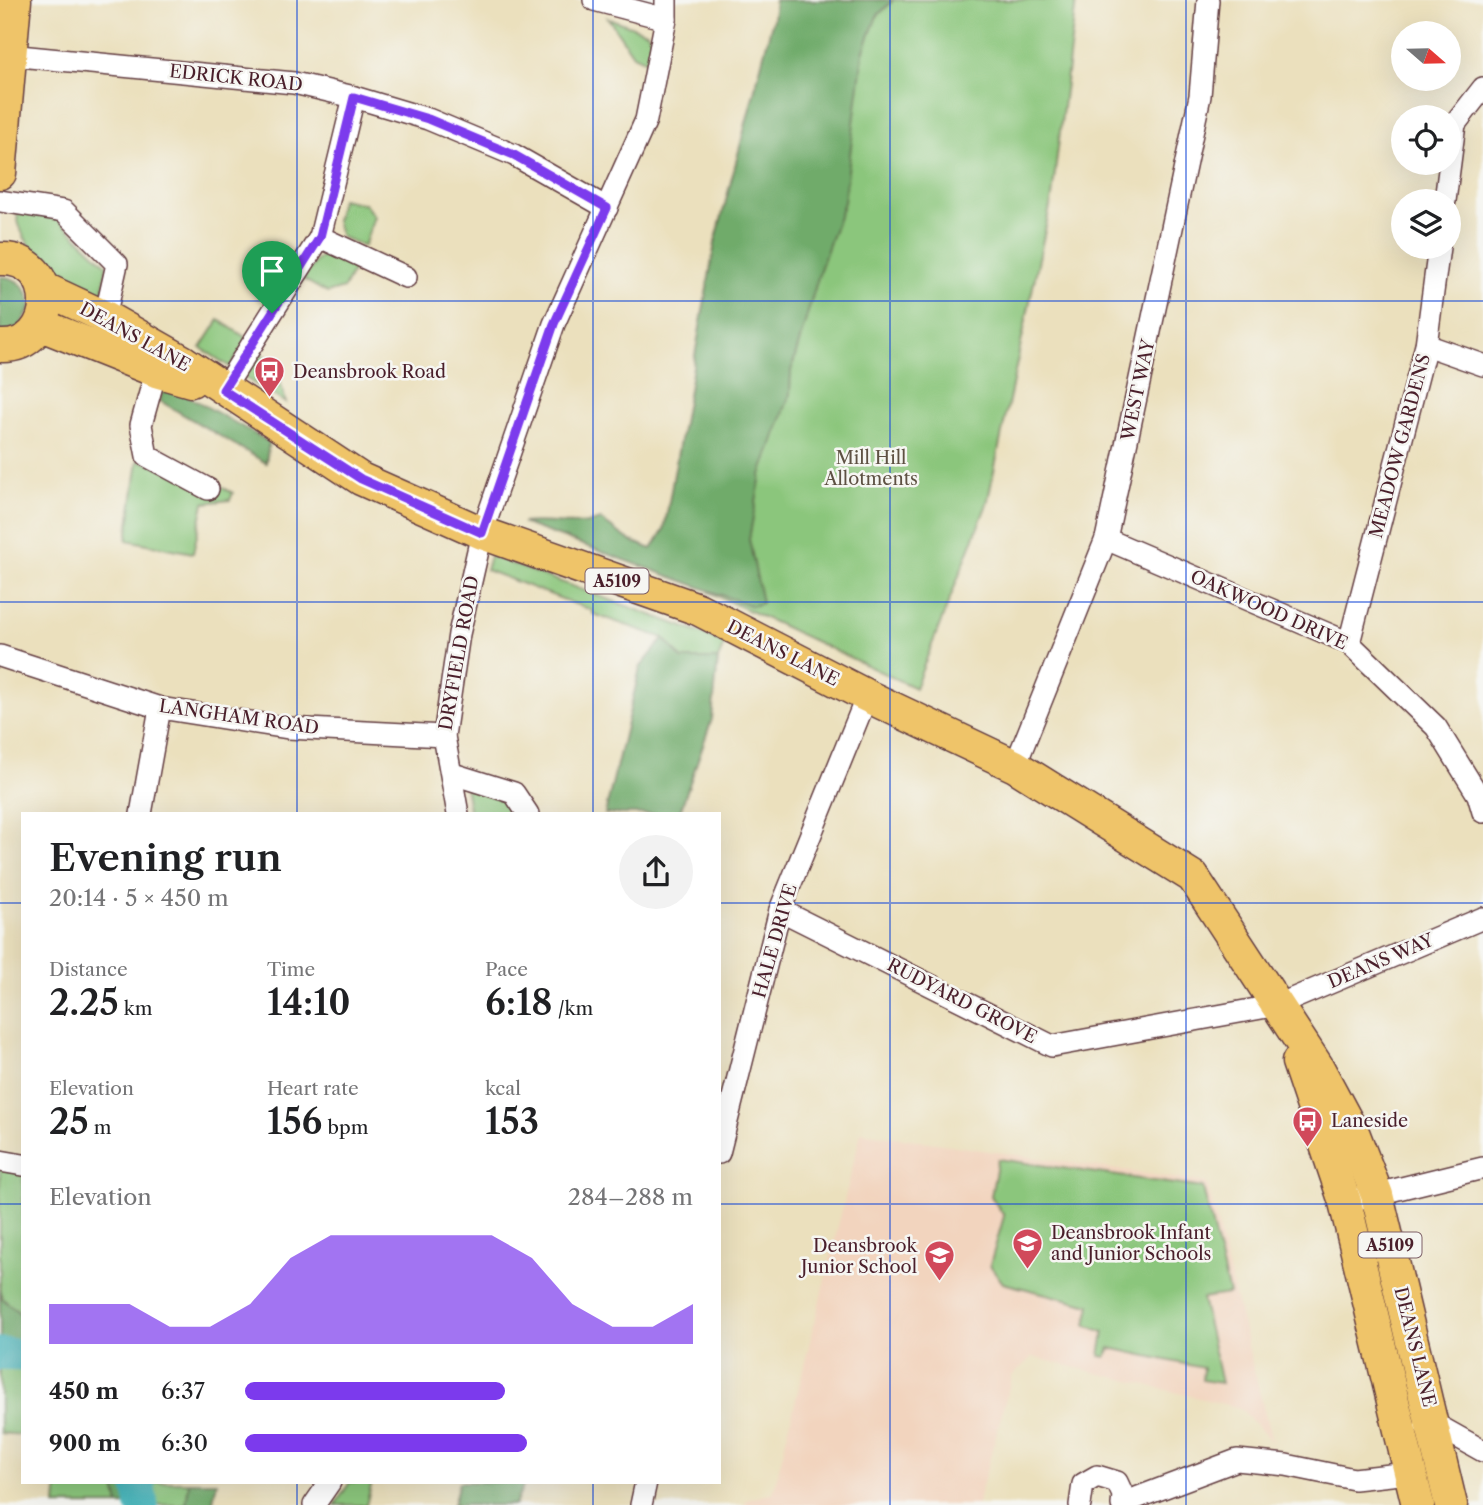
<!DOCTYPE html>
<meta charset="utf-8">
<style>
:root{--surface:#fff;--page:#f2f2f2;--text:#202124;--muted:#757577;--accent:#7c3aed}
body{margin:0;font-family:"Libre Caslon Text",serif;background:var(--page);color:var(--text);height:100vh;display:flex;flex-direction:column;font-size:26px;white-space:nowrap}
*{box-sizing:border-box;margin:0}
p{font-size:23px;color:var(--muted)}
.icon{flex:none;width:38px;height:38px;fill:none;stroke:currentColor;stroke-width:2;stroke-linecap:round;stroke-linejoin:round}
.map{position:relative;flex:1;overflow:hidden}
.drawer{position:absolute;left:21px;top:812px;width:700px;height:672px;display:flex;flex-direction:column;background:var(--surface);border-radius:0px;box-shadow:0 7px 28px #0002}
.drawer>*{flex:none}
.needle{width:46px;rotate:110deg}
.controls{position:absolute;left:1391px;top:21px;display:grid;gap:14px}
.controls a{display:grid;place-items:center;width:70px;height:70px;border-radius:50%;background:var(--surface);box-shadow:0 7px 28px #0002;font-size:35px}
.pin{position:absolute;display:grid;place-items:center;width:60px;height:60px;color:#fff;margin:-72px -30px;border-radius:50% 50% 50% 0;rotate:-45deg;box-shadow:0 0 7px #0007}
.pin .icon{rotate:45deg}
.round{display:grid;place-items:center;flex:none;width:74px;height:74px;border-radius:37px;background:var(--page)}
.summary{display:flex;align-items:center;justify-content:space-between;height:119px;padding:0 28px}
h1{font-size:38px;font-weight:600;line-height:52px}
.figures{display:grid;grid-template-columns:repeat(3,1fr);gap:10px;height:119px;padding:7px 28px}
.figures div{display:grid;align-content:center}
.figures b{font-size:35px;font-weight:600}
.figures small{font-size:19px;font-weight:400}
.figures p{font-size:19px}
.chart{height:196px;padding:14px 28px}
.chart p{display:flex;justify-content:space-between}
.chart svg{width:100%;height:126px;margin-top:7px;fill:var(--accent);opacity:.7}
ul{padding:0 28px;list-style:none;font-size:23px}
li{display:grid;grid-template-columns:112px 84px 1fr;align-items:center;height:52px}
li i{height:18px;border-radius:9px;background:var(--accent)}
.map>svg:first-child{display:block}
.built{fill:#f2d4be}
.green{fill:#8bc67b;stroke:#6a7253;stroke-width:2}
.forest{fill:#70ab6b;stroke:#5d654b;stroke-width:2}
.lines{fill:none;stroke-linecap:round;stroke-linejoin:round}
.river{stroke:#44b4ba;stroke-width:33}
.street-casing{stroke:#623c41;stroke-width:24}
.primary-casing{stroke:#623c41;stroke-width:35}
.street{stroke:#fff;stroke-width:21}
.primary{stroke:#efc469;stroke-width:32}
.route-casing{stroke:#fff;stroke-width:14}
.route{stroke:#7c3aed;stroke-width:9}
.grid{fill:none;stroke:#1d4ed8;stroke-width:2;stroke-opacity:0.55}
.labels{text-anchor:middle;stroke-width:5;stroke-linejoin:round;paint-order:stroke}
.shield{fill:#f6f6f2;stroke:#7e6067;stroke-width:2}
.shield-label{font-size:16px;font-weight:bold;fill:#4a1f2b}
.street-label{font-size:18px;fill:#4a1f2b;stroke:#f6f6f2}
.poi-label{font-size:18px;fill:#4a1f2b;stroke:#f6f6f2;text-anchor:start}
.park-label{font-size:18px;fill:#5e5143;stroke:#f6f6f2}
</style>
<div class="map">
<svg width="1483" height="1505" viewBox="0 0 1483 1505">
<rect width="100%" height="100%" fill="#f6f6f2"/>
<filter id="ink" filterUnits="userSpaceOnUse"><feTurbulence type="fractalNoise" baseFrequency=".0143" numOctaves="2"/><feDisplacementMap in="SourceGraphic" scale="14" xChannelSelector="R" yChannelSelector="G"/><feConvolveMatrix kernelMatrix="1 2 1 2 8 2 1 2 1" color-interpolation-filters="sRGB"/></filter>
<filter id="wash" filterUnits="userSpaceOnUse"><feTurbulence type="fractalNoise" baseFrequency=".00686" numOctaves="4" result="noise"/><feDisplacementMap in="SourceGraphic" scale="28" xChannelSelector="R" yChannelSelector="G"/><feGaussianBlur stdDeviation="1.57" result="paint"/><feColorMatrix in="noise" values="0 0 0 0 0 0 0 0 0 0 0 0 0 0 0 0 0 1.4 0 .05"/><feComposite in="paint" operator="in"/></filter>
<g filter="url(#wash)">
<rect width="100%" height="100%" fill="#ebe0bd"/>
<polygon class="built" points="861,1132 1207,1183 1272,1442 1240,1408 1032,1357 1012,1376 977,1505 745,1505 746,1500 773,1493"/>
<g class="green">
<polygon points="893,0 1076,0 1052,197 987,504 915,688 709,592 812,227 860,34"/>
<polygon points="608,18 647,32 651,39 646,61 633,55"/>
<polygon points="341,199 365,204 374,217 364,246 341,237 336,221"/>
<path d="M17 211 57 218 107 265 101 307C70 291 17 248 17 211Z"/>
<polygon points="332,249 358,261 344,288 327,293 303,279 317,260"/>
<polygon points="219,320 248,339 230,367 201,348"/>
<polygon points="257,351 275,363 286,403 242,376"/>
<polygon points="138,460 216,484 233,493 230,500 204,503 193,553 127,540"/>
<polygon points="490,556 725,642 718,659 682,659 664,638 593,614 591,610 486,570"/>
<polygon points="465,786 508,798 520,814 470,814"/>
<polygon points="998,1159 1203,1188 1229,1294 1202,1298 1221,1383 1202,1380 1203,1368 1110,1348 1106,1357 1100,1356 1104,1332 1086,1325 1090,1305 1003,1283 990,1265 1004,1216 991,1196"/>
<polygon points="0,1162 23,1166 23,1435 0,1433"/>
<polygon points="58,1482 212,1482 207,1505 56,1505"/>
<polygon points="350,1482 372,1482 366,1505 335,1505"/>
</g>
<g class="forest">
<path d="M775 0H893L877 16 863 53 844 202 821 267 791 371 790 394 761 475 749 539 762 603 752 606 522 523C549 519 575 529 601 520L631 541 652 549 664 530 715 243 773 19Z"/>
<path d="M0 277C19 276 29 290 31 307L19 328 0 333Z"/>
<polygon points="172,387 269,442 266,463 160,401 162,392"/>
<polygon points="664,638 682,659 718,659 712,719 679,814 605,814 640,668"/>
<polygon points="0,1291 2,1298 23,1316 23,1363 0,1359"/>
<polygon points="114,1482 152,1482 154,1505 119,1505"/>
<polygon points="189,1482 217,1482 212,1505 186,1505"/>
<polygon points="459,1482 525,1482 515,1505 453,1505"/>
</g>
<g class="lines">
<g class="river">
<polyline points="0,1354 23,1355"/>
<polyline points="138,1482 142,1505"/>
</g>
</g>
</g>
<g filter="url(#ink)">
<g class="lines">
<defs>
<g id="street">
<polyline points="594,0 666,19"/>
<polyline points="9,55 294,83 354,97 428,119 514,155 607,208"/>
<polyline points="0,201 64,211 117,264 105,317"/>
<polyline points="1445,201 1455,124 1483,88"/>
<polyline points="320,237 406,277"/>
<polyline points="1426,345 1483,365"/>
<polyline points="156,371 141,425 147,456 208,489"/>
<polyline points="223,390 320,237 354,97"/>
<polyline points="1106,539 1349,643 1436,727 1478,795 1483,812"/>
<polyline points="1349,643 1426,345 1439,247"/>
<polyline points="0,656 160,708 288,728 444,736"/>
<polyline points="1015,766 1106,539 1200,96 1208,0"/>
<polyline points="453,774 514,793 528,814"/>
<polyline points="141,814 160,708"/>
<polyline points="458,814 444,736 459,634 482,533 554,324 646,120 666,19 666,0"/>
<polyline points="780,910 1052,1046 1278,1005 1483,918"/>
<polyline points="719,1153 780,910 867,696"/>
<polyline points="0,1161 23,1165"/>
<polyline points="1345,1202 1483,1168"/>
<polyline points="1425,1425 1433,1423 1483,1451"/>
<polyline points="1123,1503 1237,1460 1286,1465 1354,1479 1409,1473"/>
<polyline points="314,1505 330,1482"/>
<polyline points="641,1505 646,1482"/>
<polyline points="1080,1505 1083,1484 1097,1476 1117,1482 1123,1495 1122,1505"/>
</g>
<g id="primary">
<polyline points="0,173 15,0"/>
<path d="M0 259C61 256 59 349 0 346"/>
<polyline points="45,289 105,317 184,362 361,479 482,533 698,609 867,696 1015,766 1193,877 1317,1066 1354,1135 1377,1195 1451,1505"/>
<polyline points="41,325 156,371 191,381"/>
<polyline points="1298,1062 1345,1202 1418,1505"/>
</g>
</defs>
<use href="#street" class="street-casing"/>
<use href="#primary" class="primary-casing"/>
<use href="#street" class="street"/>
<use href="#primary" class="primary"/>
</g>
</g>
<g class="lines" filter="url(#ink)">
<defs>
<polygon id="route" points="354,97 428,119 514,155 607,208 554,324 482,533 361,479 223,390 320,237"/>
</defs>
<use href="#route" class="route-casing"/>
<use href="#route" class="route"/>
</g>
<path class="grid" d="M297 0V814M593 0V814M890 0V1505M1186 0V1505M0 301H1483M0 602H1483M0 903H23M719 903H1483M0 1204H23M719 1204H1483M297 1482V1505M593 1482V1505"/>
<defs>
<symbol id="bus-pin" viewBox="-11 -11 22 30"><path d="M0 17L-7.5 6A9.5 9.5 0 1 1 7.5 6Z" fill="#d1495b" stroke="#f6f6f2"/><path d="M-5-6H5V4H4V6H2V4H-2V6H-4V4H-5ZM-3.5-4V0h7V-4ZM-3.5 1.2v1.5H-2V1.2ZM2 1.2v1.5H3.5V1.2Z" fill="#fff"/></symbol>
<symbol id="school-pin" viewBox="-11 -11 22 30"><path d="M0 17L-7.5 6A9.5 9.5 0 1 1 7.5 6Z" fill="#d1495b" stroke="#f6f6f2"/><path d="M0-5L7-2L0 1L-7-2ZM-4 1L0 2.5L4 1V4Q0 6-4 4Z" fill="#fff"/></symbol>
</defs>
<g fill-rule="evenodd">
<use href="#bus-pin" x="252" y="354" width="35" height="47"/>
<use href="#bus-pin" x="1290" y="1104" width="35" height="47"/>
<use href="#school-pin" x="1010" y="1226" width="35" height="47"/>
<use href="#school-pin" x="922" y="1238" width="35" height="47"/>
</g>
<g class="labels">
<g class="shield">
<rect x="585.5" y="568.5" width="63" height="25" rx="5"/>
<rect x="1358.5" y="1232.5" width="63" height="25" rx="5"/>
</g>
<g class="shield-label">
<text x="617" y="587">A5109</text>
<text x="1390" y="1251">A5109</text>
</g>
<g class="street-label">
<text transform="translate(236 78) rotate(6)" y="6">EDRICK ROAD</text>
<text transform="translate(135 337) rotate(29)" y="6">DEANS LANE</text>
<text transform="translate(1138 390) rotate(-78)" y="6">WEST WAY</text>
<text transform="translate(1400 446) rotate(-75)" y="6">MEADOW GARDENS</text>
<text transform="translate(1269 610) rotate(24)" y="6">OAKWOOD DRIVE</text>
<text transform="translate(459 653) rotate(-80)" y="6">DRYFIELD ROAD</text>
<text transform="translate(783 653) rotate(27)" y="6">DEANS LANE</text>
<text transform="translate(239 717) rotate(8)" y="6">LANGHAM ROAD</text>
<text transform="translate(775 941) rotate(-74)" y="6">HALE DRIVE</text>
<text transform="translate(1381 961) rotate(-23)" y="6">DEANS WAY</text>
<text transform="translate(962 1001) rotate(27)" y="6">RUDYARD GROVE</text>
<text transform="translate(1415 1347) rotate(76)" y="6">DEANS LANE</text>
</g>
<g class="poi-label">
<text x="293" y="378">Deansbrook Road</text>
<text x="1331" y="1127">Laneside</text>
<text x="1051" y="1239">Deansbrook Infant<tspan x="1051" dy="21">and Junior Schools</tspan></text>
<text x="917" y="1252" text-anchor="end">Deansbrook<tspan x="917" dy="21">Junior School</tspan></text>
</g>
<g class="park-label">
<text x="871" y="464">Mill Hill<tspan x="871" dy="21">Allotments</tspan></text>
</g>
</g>
</svg>
<div class="controls">
<a><svg class="needle" viewBox="-14 -14 28 28"><path d="M0-13l5 13h-10z" fill="#e53935"/><path d="M0 13l5-13h-10z" fill="#757577"/></svg></a>
<a><svg class="icon" aria-label="locate" viewBox="0 0 24 24"><circle cx="12" cy="12" r="6"/><path d="M12 2v4M12 18v4M2 12h4M18 12h4"/></svg></a>
<a><svg class="icon" aria-label="layers" viewBox="0 0 24 24"><path d="M12 4l9 5-9 5-9-5zM3 14l9 5 9-5"/></svg></a>
</div>
<div class="pin" style="left:272px;top:313px;background:#1e9e55"><svg class="icon" aria-label="arrive" viewBox="0 0 24 24"><path d="M6 21V4h12l-3 4 3 4H6"/></svg></div>
<section class="drawer">
<div class="summary"><div><h1>Evening run</h1><p>20:14 · 5 × 450 m</p></div><a class="round"><svg class="icon" aria-label="share" viewBox="0 0 24 24"><path d="M12 15V3M7 8l5-5 5 5M5 13v7h14v-7"/></svg></a></div>
<div class="figures">
<div><p>Distance</p><b>2.25<small> km</small></b></div>
<div><p>Time</p><b>14:10</b></div>
<div><p>Pace</p><b>6:18<small> /km</small></b></div>
</div>
<div class="figures">
<div><p>Elevation</p><b>25<small> m</small></b></div>
<div><p>Heart rate</p><b>156<small> bpm</small></b></div>
<div><p>kcal</p><b>153</b></div>
</div>
<div class="chart"><p><span>Elevation</span>284–288 m</p>
<svg viewBox="0 0 160 44" preserveAspectRatio="none"><path d="M0 44V30L10 30L20 30L30 38L40 38L50 30L60 14L70 6L80 6L90 6L100 6L110 6L120 14L130 30L140 38L150 38L160 30V44z"/></svg>
</div>
<ul>
<li><b>450 m</b>6:37<i style="width:58%"></i></li>
<li><b>900 m</b>6:30<i style="width:63%"></i></li>
</ul>
</section>
</div>
